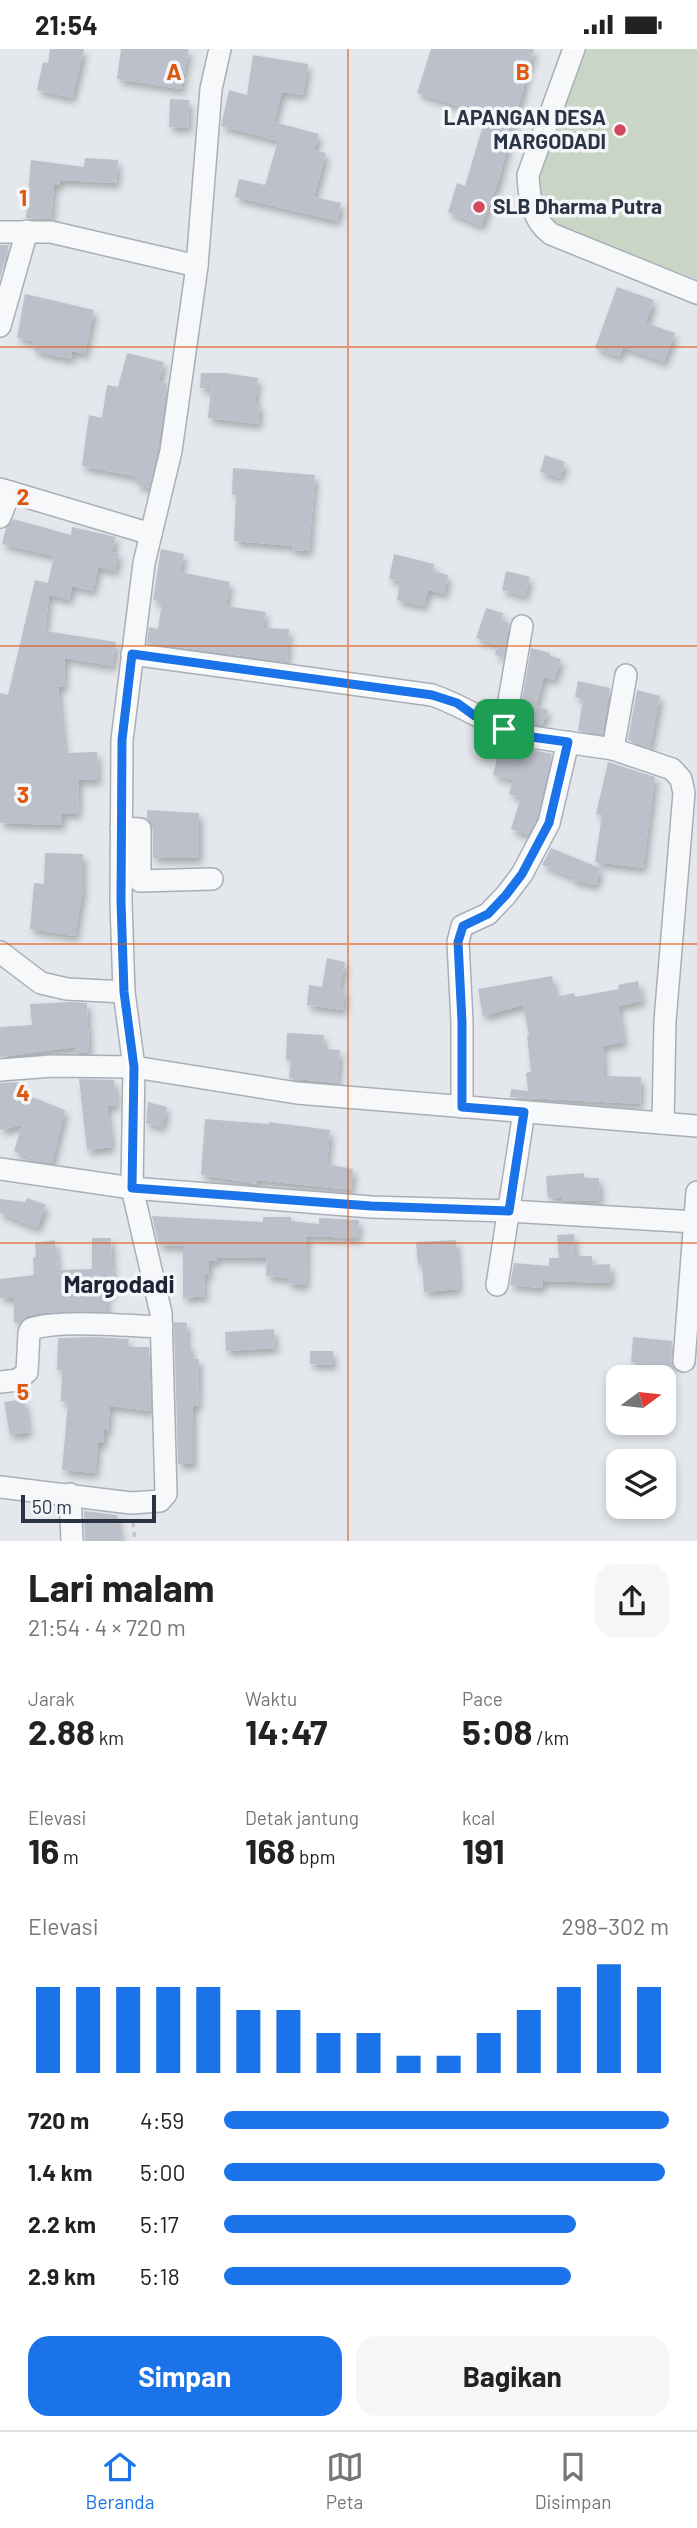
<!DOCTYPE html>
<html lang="id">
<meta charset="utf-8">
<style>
:root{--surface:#fff;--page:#f6f6f6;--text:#222;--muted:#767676;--line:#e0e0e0;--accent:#1a73e8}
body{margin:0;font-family:Barlow,sans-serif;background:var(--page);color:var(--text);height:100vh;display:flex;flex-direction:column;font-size:26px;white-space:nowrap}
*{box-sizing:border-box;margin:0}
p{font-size:23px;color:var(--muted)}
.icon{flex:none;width:38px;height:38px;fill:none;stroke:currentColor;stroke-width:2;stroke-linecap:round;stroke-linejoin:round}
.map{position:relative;height:1492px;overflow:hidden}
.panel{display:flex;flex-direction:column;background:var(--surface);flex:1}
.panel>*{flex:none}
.needle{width:46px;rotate:75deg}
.tools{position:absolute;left:606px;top:1316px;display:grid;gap:14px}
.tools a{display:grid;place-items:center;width:70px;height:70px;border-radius:14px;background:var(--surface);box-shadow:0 4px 10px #0003;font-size:35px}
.scale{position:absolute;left:21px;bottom:18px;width:135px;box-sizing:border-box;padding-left:7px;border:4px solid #2b3445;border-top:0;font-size:19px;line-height:24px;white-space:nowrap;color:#2b3445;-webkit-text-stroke:5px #f4f6f9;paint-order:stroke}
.pin{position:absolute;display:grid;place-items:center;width:60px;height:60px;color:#fff;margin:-30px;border-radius:14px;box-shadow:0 4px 10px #0006}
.round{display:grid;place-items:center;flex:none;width:74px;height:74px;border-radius:21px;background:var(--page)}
.headline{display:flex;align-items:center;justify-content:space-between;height:119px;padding:0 28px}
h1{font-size:38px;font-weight:700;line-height:52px}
.metrics{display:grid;grid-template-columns:repeat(3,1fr);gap:10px;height:119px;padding:7px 28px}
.metrics div{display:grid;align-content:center}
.metrics b{font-size:35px;font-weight:700}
.metrics small{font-size:19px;font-weight:400}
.metrics p{font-size:19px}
.chart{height:196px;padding:14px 28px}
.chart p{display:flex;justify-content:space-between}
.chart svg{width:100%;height:126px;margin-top:7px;stroke:var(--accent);stroke-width:6}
.action{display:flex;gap:14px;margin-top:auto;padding:14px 28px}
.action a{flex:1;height:80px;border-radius:21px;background:var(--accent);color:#fff;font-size:28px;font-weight:700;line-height:80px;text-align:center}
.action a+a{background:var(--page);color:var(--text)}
ul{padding:0 28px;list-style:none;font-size:23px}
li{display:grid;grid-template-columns:112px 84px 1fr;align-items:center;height:52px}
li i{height:18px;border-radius:9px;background:var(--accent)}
.status{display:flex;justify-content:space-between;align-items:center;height:49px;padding:0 35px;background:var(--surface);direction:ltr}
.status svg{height:19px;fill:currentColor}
.dock{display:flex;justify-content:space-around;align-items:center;height:98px;border-top:2px solid var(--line);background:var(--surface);font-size:19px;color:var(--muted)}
.dock a{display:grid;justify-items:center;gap:4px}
.dock .current{color:var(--accent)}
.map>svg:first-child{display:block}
.green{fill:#c9d6c5}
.building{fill:#bbc0ca;filter:url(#shadow)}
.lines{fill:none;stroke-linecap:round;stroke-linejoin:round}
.minor-casing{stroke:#a9aeb7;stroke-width:24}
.path{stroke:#c2c5cb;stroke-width:3.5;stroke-dasharray:5 5;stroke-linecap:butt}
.minor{stroke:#f7f8fa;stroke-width:21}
.route-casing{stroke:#fff;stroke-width:14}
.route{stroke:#1a73e8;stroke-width:9}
.grid{fill:none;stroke:#df570f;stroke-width:2;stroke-opacity:0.55}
.poi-dot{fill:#d1495b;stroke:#f4f6f9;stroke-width:2.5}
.labels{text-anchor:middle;stroke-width:7;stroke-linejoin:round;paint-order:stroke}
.poi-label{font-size:21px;font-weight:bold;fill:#2b3445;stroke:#f4f6f9;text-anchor:end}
.quarter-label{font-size:24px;font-weight:bold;fill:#1d2536;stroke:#f4f6f9}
.grid-label{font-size:23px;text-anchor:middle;font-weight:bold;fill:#df570f;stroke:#f4f6f9;stroke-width:7;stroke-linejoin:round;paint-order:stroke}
</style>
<div class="status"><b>21:54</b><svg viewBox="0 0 49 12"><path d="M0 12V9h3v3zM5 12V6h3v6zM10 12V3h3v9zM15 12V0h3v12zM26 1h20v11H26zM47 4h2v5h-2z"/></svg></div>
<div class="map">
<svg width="697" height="1492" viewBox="0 0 697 1492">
<defs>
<filter id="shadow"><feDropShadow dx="3.5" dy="5.5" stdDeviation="3.5" flood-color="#0004"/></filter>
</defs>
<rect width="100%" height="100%" fill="#e4e7ec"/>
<polygon class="green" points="573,0 697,0 697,230 513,162"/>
<g class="building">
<polygon points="50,0 84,0 72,49 37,41 43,13 48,14"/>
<polygon points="121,0 189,0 181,40 117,30"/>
<polygon points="431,0 534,0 498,133 481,177 448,163 457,134 465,137 486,66 417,44"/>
<polygon points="253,6 308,15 303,46 282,43 274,73 319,85 314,101 326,104 314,148 341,154 337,172 235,148 239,130 265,136 278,92 221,77 229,41 247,46"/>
<polygon points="170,50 189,51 188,79 169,78"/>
<polygon points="85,109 118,111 116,134 60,131 59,136 54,136 51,170 26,169 31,111 84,118"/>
<polygon points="0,196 9,196 0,229"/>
<polygon points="617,238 654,251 646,274 675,284 664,313 623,298 619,308 595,299"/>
<polygon points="25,245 94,261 85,305 72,302 71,310 51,306 33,301 35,293 17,289"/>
<polygon points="127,304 164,313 159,332 167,335 158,400 149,439 136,435 138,428 82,417 89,366 102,369 107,336 118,338"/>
<polygon points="201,324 226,324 258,329 255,355 260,355 258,375 208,369 211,340 200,339"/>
<polygon points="545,406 565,413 560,429 540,423"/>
<polygon points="233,419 315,426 309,502 292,501 292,497 234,492 236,446 232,445"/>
<polygon points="13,470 71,486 72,478 116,488 112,503 119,504 115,522 98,518 93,542 72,537 69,551 49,546 45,582 116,593 112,617 65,609 64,638 58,638 65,704 97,703 98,731 79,731 78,765 62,764 62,776 0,774 0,644 8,646 35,531 48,534 54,507 2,495 6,479"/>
<polygon points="161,500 184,505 180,523 230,533 226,557 266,563 263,579 289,580 287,613 147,594 149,578 158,580 162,553 153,551"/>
<polygon points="394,505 434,515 433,522 448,526 444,545 428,541 424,557 397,551 400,532 389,530"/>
<polygon points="506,522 530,528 525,547 502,541"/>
<polygon points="486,559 503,564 501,571 509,574 503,608 495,606 498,596 476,589"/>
<polygon points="531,599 550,604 550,607 561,610 554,631 544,628 536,657 548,661 542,676 519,669"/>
<polygon points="578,632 610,639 602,685 578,682 583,650 575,648"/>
<polygon points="637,641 660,647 650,699 628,691"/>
<polygon points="501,694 552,705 537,769 528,786 511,780 521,748 509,745 513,731 493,726"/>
<polygon points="608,713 655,728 643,819 595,813 602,766 596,765"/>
<polygon points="147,761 199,764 199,809 153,809 153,780 147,769"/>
<polygon points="551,799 600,819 596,836 572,831 573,828 542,816"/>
<polygon points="45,804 83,805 83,841 75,887 30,880 34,834 44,835"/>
<polygon points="327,909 345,913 340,940 345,941 343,961 307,956 309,936 322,938"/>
<polygon points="552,927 556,948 574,944 575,948 619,940 618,936 638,932 642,952 618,957 624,993 603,997 604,1027 641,1028 640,1055 510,1048 511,1040 528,1042 526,1024 531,1023 527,987 529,986 523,956 483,967 478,940"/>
<polygon points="69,953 87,954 89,1004 76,1004 75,998 0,1008 0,978 32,976 30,955"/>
<polygon points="287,984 324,986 323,1000 340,1001 337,1034 289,1029 291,1011 286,1011"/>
<polygon points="79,1030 114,1031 117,1056 107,1057 112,1098 87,1101"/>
<polygon points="20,1033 22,1044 65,1061 52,1114 38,1112 14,1102 22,1076 0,1081 0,1034"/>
<polygon points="148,1053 167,1058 162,1078 146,1074"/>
<polygon points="205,1070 269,1075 269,1073 330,1081 327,1115 353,1120 351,1141 257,1131 257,1135 201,1126"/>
<polygon points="584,1124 584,1129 599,1129 600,1151 562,1152 562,1148 548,1149 546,1127"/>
<polygon points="27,1149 46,1156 37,1179 0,1164 0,1150 25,1153"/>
<polygon points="152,1167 263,1173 263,1168 291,1168 291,1172 319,1175 319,1169 359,1171 358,1189 307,1187 306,1236 288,1235 289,1229 266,1227 267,1209 217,1208 217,1212 209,1212 209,1226 204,1226 205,1247 183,1249 183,1197 159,1196"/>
<polygon points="574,1185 575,1207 592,1207 592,1216 610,1215 611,1234 543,1232 542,1239 510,1236 514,1214 549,1217 549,1209 559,1209 557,1186"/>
<polygon points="92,1189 111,1189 113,1244 106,1245 107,1262 42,1264 27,1267 20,1273 14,1273 14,1248 0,1249 0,1230 34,1226 33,1209 36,1208 35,1194 55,1191 58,1221 92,1220"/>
<polygon points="456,1191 459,1240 424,1243 422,1215 418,1216 416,1193"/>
<polygon points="174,1273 187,1274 186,1296 191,1296 190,1310 199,1310 198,1357 193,1357 193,1415 178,1415"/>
<polygon points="274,1280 275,1299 226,1302 225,1283"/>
<polygon points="95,1288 129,1290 128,1298 149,1298 151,1362 110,1357 108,1381 104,1381 104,1394 98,1394 95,1424 62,1421 68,1353 61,1352 62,1321 57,1321 58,1289"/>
<polygon points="633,1288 672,1292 671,1311 673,1319 631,1313"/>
<polygon points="310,1302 333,1302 333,1316 310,1315"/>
<polygon points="24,1350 29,1383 10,1386 4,1353"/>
<polygon points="84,1462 117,1466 121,1492 85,1492"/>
</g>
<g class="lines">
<defs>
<g id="minor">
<path d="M574 0 528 126C529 148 532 171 551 185L697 244"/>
<polyline points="0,183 51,183 197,217"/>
<polyline points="0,277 27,182"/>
<polyline points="0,440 151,485"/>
<polyline points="0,468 10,443"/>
<polyline points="522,577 504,680 517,686 613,700 672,720 681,730 684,744 665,972 663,1074"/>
<path d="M132 605 432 646C458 655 480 669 504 680"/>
<polyline points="613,700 626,626"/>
<polyline points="121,779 140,780 140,832 212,830"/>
<polyline points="0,903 41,934 67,940 124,943"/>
<polyline points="0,1021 52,1017 134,1018 297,1044 697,1077"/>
<polyline points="462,1058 462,973 458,893 462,877 488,865 506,846 522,825 549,774 568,693"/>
<polyline points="0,1120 132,1139 371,1158 509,1162 695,1173"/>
<polyline points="497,1236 524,1063"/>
<polyline points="684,1312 697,1143"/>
<path d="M0 1333 18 1331 27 1323 29 1284 31 1280C60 1270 129 1277 162 1278"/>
<polyline points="0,1438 131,1454 160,1452 166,1445 161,1264 132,1139 134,1018 124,943 121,853 122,691 144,514 171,402 197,217 211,40 220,0"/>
<polyline points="70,1445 72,1492"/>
</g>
</defs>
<use href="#minor" class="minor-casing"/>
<polyline class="path" points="133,1473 135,1492"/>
<use href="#minor" class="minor"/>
</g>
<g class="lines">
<defs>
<polygon id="route" points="132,605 432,646 457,654 475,667 517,686 568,693 549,774 522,825 506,846 488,865 463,877 458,893 462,973 462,1058 524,1063 509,1162 371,1157 132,1139 134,1018 124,943 121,853 122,691"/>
</defs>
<use href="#route" class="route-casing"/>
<use href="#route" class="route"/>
</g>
<path class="grid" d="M348 0V1492M0 298H697M0 597H697M0 895H697M0 1194H697"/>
<g class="poi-dot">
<circle cx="620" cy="81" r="7"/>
<circle cx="479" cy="158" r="7"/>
</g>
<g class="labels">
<g class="poi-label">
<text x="606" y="76">LAPANGAN DESA<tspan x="606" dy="24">MARGODADI</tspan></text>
<text x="493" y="165" text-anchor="start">SLB Dharma Putra</text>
</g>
<g class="quarter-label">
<text x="119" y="1244">Margodadi</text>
</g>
</g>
<g class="grid-label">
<text x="174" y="31">A</text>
<text x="523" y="31">B</text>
<text x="23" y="157">1</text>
<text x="23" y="456">2</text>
<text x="23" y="754">3</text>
<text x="23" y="1052">4</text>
<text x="23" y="1351">5</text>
</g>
</svg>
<div class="tools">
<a><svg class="needle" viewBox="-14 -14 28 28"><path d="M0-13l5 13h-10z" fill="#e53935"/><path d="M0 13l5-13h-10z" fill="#767676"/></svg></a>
<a><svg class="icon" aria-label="layers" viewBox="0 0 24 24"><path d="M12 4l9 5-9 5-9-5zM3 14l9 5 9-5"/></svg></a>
</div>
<div class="scale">50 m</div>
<div class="pin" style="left:504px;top:680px;background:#1e9e55"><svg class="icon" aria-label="arrive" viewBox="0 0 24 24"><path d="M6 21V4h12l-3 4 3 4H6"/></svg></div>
</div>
<section class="panel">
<div class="headline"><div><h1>Lari malam</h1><p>21:54 · 4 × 720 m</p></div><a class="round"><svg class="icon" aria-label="share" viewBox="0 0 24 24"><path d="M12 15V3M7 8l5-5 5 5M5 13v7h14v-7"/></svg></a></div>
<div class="metrics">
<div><p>Jarak</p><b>2.88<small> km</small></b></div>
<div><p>Waktu</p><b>14:47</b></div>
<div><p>Pace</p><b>5:08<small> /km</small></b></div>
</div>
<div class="metrics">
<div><p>Elevasi</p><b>16<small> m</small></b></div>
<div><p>Detak jantung</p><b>168<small> bpm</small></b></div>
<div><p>kcal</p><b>191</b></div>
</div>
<div class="chart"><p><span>Elevasi</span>298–302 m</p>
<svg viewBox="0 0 160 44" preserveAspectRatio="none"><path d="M5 44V14M15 44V14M25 44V14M35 44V14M45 44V14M55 44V22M65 44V22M75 44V30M85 44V30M95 44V38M105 44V38M115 44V30M125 44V22M135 44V14M145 44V6M155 44V14"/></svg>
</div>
<ul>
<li><b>720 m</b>4:59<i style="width:100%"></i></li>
<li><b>1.4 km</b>5:00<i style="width:99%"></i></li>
<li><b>2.2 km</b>5:17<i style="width:79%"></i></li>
<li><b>2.9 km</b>5:18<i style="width:78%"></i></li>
</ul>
<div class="action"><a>Simpan</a><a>Bagikan</a></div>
</section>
<nav class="dock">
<a class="current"><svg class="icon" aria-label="home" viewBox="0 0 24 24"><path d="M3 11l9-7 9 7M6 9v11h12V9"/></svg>Beranda</a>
<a><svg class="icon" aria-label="map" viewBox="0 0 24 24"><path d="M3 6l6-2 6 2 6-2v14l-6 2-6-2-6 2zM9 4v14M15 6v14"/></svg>Peta</a>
<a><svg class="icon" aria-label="saved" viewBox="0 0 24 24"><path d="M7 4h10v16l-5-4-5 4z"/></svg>Disimpan</a>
</nav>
